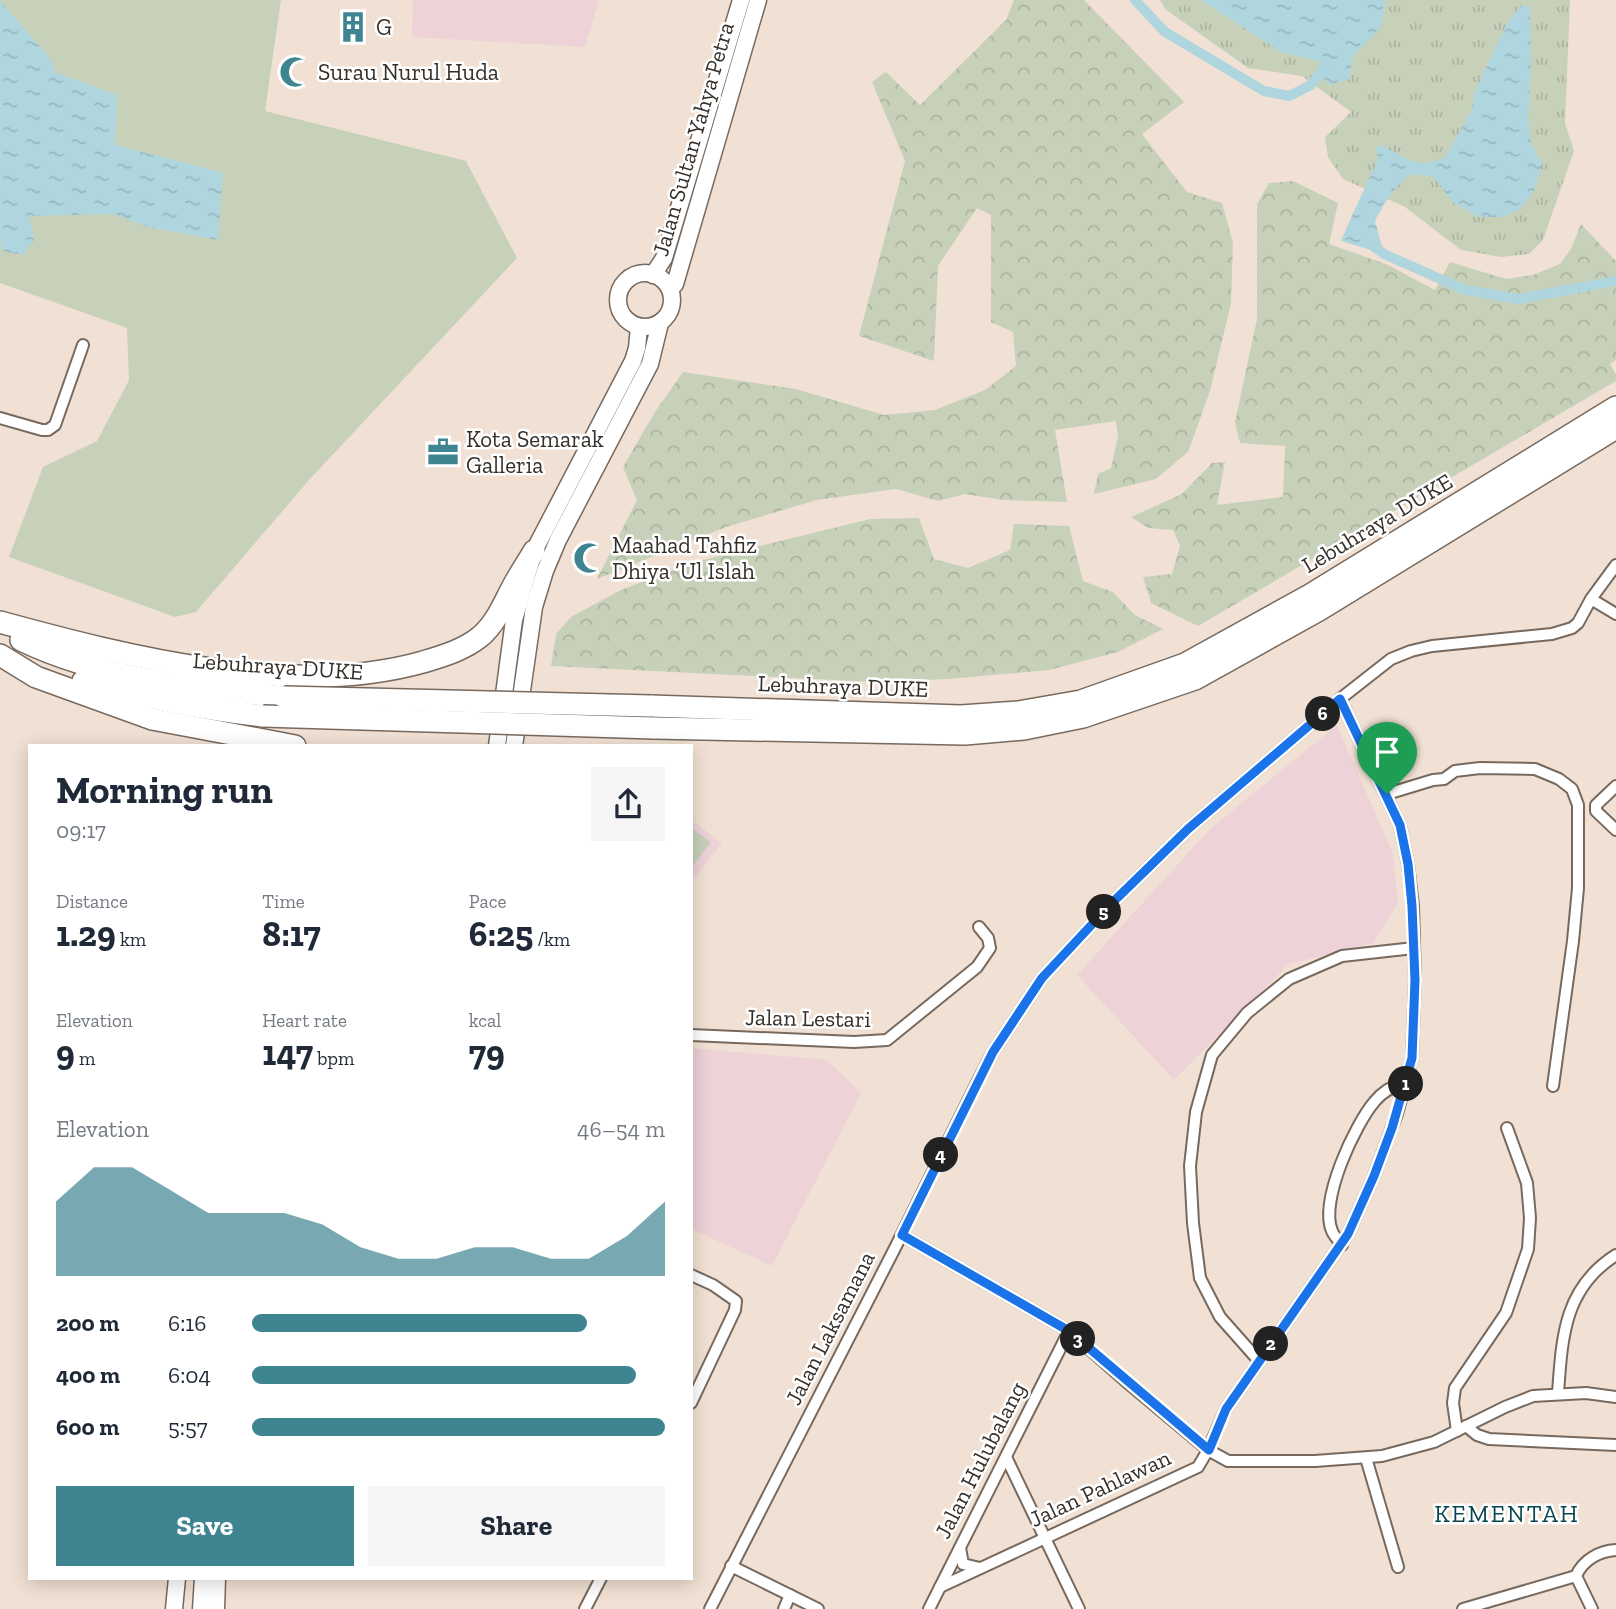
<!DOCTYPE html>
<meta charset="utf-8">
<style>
:root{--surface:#fff;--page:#f6f6f7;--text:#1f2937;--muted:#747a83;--accent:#3f8491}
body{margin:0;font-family:"Zilla Slab",serif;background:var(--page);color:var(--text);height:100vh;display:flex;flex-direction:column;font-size:26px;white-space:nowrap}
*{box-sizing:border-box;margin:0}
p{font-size:23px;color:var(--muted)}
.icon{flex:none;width:38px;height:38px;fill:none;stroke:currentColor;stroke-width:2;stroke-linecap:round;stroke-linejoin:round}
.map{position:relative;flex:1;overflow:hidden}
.drawer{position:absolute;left:28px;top:744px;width:665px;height:836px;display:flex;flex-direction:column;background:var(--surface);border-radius:0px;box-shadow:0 4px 18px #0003}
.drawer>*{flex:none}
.pin{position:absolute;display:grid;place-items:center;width:60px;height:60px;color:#fff;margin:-72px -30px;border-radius:50% 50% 50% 0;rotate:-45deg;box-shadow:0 0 7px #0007}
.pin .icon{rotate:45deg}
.km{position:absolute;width:35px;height:35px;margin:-18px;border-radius:50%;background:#222;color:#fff;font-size:19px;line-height:35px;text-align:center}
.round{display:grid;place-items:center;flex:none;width:74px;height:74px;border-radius:0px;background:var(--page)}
.overview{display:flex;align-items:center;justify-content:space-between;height:119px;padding:0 28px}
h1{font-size:38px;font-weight:700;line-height:52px}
.metrics{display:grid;grid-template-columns:repeat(3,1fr);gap:10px;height:119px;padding:7px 28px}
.metrics div{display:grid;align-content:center}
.metrics b{font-size:35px;font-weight:700}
.metrics small{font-size:19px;font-weight:400}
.metrics p{font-size:19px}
.chart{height:196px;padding:14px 28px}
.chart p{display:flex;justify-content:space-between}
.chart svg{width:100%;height:126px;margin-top:7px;fill:var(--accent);opacity:.7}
.primary-button{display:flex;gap:14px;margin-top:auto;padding:14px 28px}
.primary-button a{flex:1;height:80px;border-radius:0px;background:var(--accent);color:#fff;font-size:28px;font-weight:700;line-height:80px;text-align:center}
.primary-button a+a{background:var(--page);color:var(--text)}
ul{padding:0 28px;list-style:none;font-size:23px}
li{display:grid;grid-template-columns:112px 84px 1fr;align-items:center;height:52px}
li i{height:18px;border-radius:9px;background:var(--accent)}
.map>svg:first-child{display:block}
.education{fill:#edd2d8}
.grass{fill:url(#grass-tufts)}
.forest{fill:url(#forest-crowns)}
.park{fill:#c7d1ba}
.water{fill:url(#water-ripples)}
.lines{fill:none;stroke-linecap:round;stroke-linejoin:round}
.canal{stroke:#afd5df;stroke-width:10}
.street-casing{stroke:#77695e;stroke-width:14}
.secondary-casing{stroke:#77695e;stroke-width:19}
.highway-casing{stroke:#77695e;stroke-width:24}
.street{stroke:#fff;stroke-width:10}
.secondary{stroke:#fff;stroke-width:16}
.highway{stroke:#fff;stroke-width:21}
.highway-bridge-casing{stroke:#77695e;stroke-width:24;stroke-linecap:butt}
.highway-bridge{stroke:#fff;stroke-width:21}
.route-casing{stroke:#fff;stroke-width:14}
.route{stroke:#1a73e8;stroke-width:9}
.labels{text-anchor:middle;stroke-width:5;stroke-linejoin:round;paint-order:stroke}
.poi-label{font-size:23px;fill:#352f2a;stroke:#fff;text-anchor:start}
.street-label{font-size:23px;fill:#352f2a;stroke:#fff}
.neighbourhood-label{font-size:24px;letter-spacing:2px;fill:#074650;stroke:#fff}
</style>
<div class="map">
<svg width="1616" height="1609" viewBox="0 0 1616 1609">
<defs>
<pattern id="grass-tufts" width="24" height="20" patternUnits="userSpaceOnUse" patternTransform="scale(1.75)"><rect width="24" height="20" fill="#c7d1ba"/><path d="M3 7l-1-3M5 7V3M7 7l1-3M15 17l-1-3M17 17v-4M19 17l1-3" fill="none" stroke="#acb4a0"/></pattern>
<pattern id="forest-crowns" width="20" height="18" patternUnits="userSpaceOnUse" patternTransform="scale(1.75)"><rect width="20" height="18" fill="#c7d1ba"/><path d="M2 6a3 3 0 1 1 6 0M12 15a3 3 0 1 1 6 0" fill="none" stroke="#acb4a0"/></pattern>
<pattern id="water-ripples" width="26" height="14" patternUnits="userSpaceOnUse" patternTransform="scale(1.75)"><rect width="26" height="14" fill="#afd5df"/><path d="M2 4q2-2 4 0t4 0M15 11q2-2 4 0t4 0" fill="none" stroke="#97b7c0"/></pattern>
</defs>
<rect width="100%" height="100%" fill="#f1e1d4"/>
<g class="education">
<polygon points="413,0 599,0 585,47 412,37"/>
<polygon points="1337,725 1393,854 1398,903 1373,943 1289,964 1174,1080 1077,975 1210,829"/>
<polygon points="691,820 722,843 691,882"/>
<polygon points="691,1048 827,1060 861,1093 772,1266 691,1229"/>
</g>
<polygon class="grass" points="1160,0 1570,0 1565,123 1574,151 1543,240 1529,254 1501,257 1461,250 1405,207 1343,179 1328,157 1325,137 1351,112 1302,76 1248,68 1165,9"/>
<g class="forest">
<polygon points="1014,0 1084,0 1184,102 1142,134 1187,192 1222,203 1233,243 1231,303 1210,391 1188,452 1156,479 1094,494 1098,474 1111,468 1118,436 1116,421 1055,430 1067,502 1003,500 965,494 938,501 896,489 817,500 726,527 597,579 637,500 623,467 655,412 683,372 796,389 884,415 935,410 985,390 1016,366 1013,332 991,322 991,215 977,208 938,266 934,361 859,336 905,161 872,82 886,72 920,105 1006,20"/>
<polygon points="1293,181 1338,203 1329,244 1386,264 1435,290 1450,262 1506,279 1533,275 1560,264 1571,249 1581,224 1616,261 1616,360 1610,364 1616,375 1616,381 1198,626 1151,603 1143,577 1172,574 1180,546 1173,530 1148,528 1131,517 1182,494 1212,463 1225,462 1217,505 1283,497 1285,446 1240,443 1235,422 1257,319 1257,204 1269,183"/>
<polygon points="919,518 934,559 968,568 1010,550 1014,524 1069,526 1083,581 1113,592 1135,615 1163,629 1118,652 1049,670 949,679 876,682 551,666 556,634 571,617 621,590 691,563 870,519"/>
</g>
<g class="park">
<polygon points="0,0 281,0 265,111 466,161 517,258 309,480 196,612 175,617 9,557 43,467 97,441 129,380 127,328 0,283"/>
<polygon points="691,828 711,842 691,868"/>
</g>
<g class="water">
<polygon points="1201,0 1385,0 1384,16 1379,30 1353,56 1349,79 1330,85 1316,72 1321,62 1281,52"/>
<polygon points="0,1 49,57 56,73 117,95 115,145 223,173 218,240 148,227 113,214 29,216 34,241 22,255 3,251 0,241"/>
<path d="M1521 6H1530L1531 65 1528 120 1531 143 1542 164 1534 191 1520 209 1503 217H1479L1452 202 1434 177 1411 174C1394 186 1385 202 1375 221L1384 254 1341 241C1350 219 1360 198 1370 177 1374 171 1373 167 1378 162L1376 148 1379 145C1411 157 1411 171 1446 157L1472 109 1474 94 1506 25Z"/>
</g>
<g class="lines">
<g class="canal">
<polyline points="1135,0 1165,32 1264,91 1289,96 1311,85 1328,63"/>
<polyline points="1373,246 1384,254 1465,290 1518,299 1616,281"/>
</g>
<defs>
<g id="street">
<polyline points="0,418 42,430 48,430 55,425 83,345"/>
<polyline points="1591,599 1616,614"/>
<polyline points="1616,786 1596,805 1596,811 1616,830"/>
<polyline points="1387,794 1433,780 1444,779 1455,771 1480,768 1535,769 1559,779 1572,789 1578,805 1578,888 1573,941 1553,1086"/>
<polyline points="691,1035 854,1042 887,1040 977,967 990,948 988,938 979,927"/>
<polyline points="902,1235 1069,1331 1129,1384 1208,1450 1226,1409 1348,1234 1374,1176 1397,1114 1412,1058 1415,980 1413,906 1408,864 1400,825 1340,699"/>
<path d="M1342 1245C1339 1241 1334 1236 1332 1231 1319 1201 1355 1124 1375 1101 1383 1091 1395 1085 1407 1081"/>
<polyline points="691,1275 713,1285 736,1301 735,1310 691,1403"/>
<polyline points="1259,1361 1220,1317 1200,1278 1193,1223 1190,1166 1196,1112 1212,1055 1247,1013 1289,979 1342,956 1414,948"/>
<path d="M1558 1393C1562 1337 1564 1288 1616 1255"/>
<polyline points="1466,1426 1477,1435 1489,1439 1616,1445"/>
<polyline points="1457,1431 1453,1403 1455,1388 1506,1313 1528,1249 1530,1218 1527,1183 1507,1128"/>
<polyline points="1006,1457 1079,1609"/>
<polyline points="1366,1458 1398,1567"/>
<polyline points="960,1548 963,1564 980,1568"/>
<polyline points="731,1566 818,1609"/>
<polyline points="940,1587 1198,1467 1208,1450 1228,1461 1315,1461 1382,1456 1434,1442 1505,1407 1533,1396 1586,1393 1616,1397"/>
<polyline points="585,1609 601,1578"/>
<polyline points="710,1609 896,1246 978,1081 993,1052 1042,978 1112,903 1188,829 1340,699 1391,659 1411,651 1432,646 1552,634 1572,628 1578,623 1591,599 1616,565"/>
<polyline points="784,1609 790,1595"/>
<polyline points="929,1609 1069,1331"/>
<polyline points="1463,1609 1576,1576"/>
<path d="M1592 1609 1576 1576C1583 1560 1599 1551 1616 1550"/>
</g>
<g id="secondary">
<circle cx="645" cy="300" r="27"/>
<polyline points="653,275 664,258 741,0"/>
<polyline points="670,289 675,284 758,0"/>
<polyline points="497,746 514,620 534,551 633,361 637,348 639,327"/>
<polyline points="514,746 534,607 545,571 558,540 650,364 660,323"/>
<polyline points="174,1609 177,1578"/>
<polyline points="201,1609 203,1578"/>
<polyline points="216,1609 217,1578"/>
</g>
<g id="highway">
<path d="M0 622C128 657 292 699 423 662 443 656 464 650 481 636 496 623 503 605 512 588 519 575 527 563 534 551"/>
<path d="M21 640C102 679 195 688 284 697"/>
<polyline points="0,655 36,677 152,719 295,746"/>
<path d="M83 681C143 697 202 709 263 716"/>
<polyline points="651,706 961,716 1018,712 1081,701 1185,664 1310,595 1616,407"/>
<polyline points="653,728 965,734 1024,729 1083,717 1195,679 1319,610 1616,428"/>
</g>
</defs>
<use href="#street" class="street-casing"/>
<use href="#secondary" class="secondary-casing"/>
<use href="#highway" class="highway-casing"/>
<use href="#street" class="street"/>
<use href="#secondary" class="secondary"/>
<use href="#highway" class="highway"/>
<defs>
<g id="highway-bridge">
<polyline points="284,697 651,706"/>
<polyline points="263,716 653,728"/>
</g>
</defs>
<use href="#highway-bridge" class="highway-bridge-casing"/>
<use href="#highway-bridge" class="highway-bridge"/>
</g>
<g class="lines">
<defs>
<polygon id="route" points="1340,699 1400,825 1408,864 1412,906 1415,980 1412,1058 1392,1128 1374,1176 1348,1234 1226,1409 1209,1450 1069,1331 902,1235 993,1052 1042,978 1112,903 1188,829"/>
</defs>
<use href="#route" class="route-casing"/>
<use href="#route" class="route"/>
</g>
<defs>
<symbol id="building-bare" viewBox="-9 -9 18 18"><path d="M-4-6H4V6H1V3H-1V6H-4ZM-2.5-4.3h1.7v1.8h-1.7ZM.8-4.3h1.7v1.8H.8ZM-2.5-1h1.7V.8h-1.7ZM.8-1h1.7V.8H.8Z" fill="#3f8491" stroke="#fff" stroke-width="2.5" paint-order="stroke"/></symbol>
<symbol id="mosque-bare" viewBox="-9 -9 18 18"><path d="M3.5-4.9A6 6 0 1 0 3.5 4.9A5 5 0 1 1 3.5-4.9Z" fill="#3f8491" stroke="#fff" stroke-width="2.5" paint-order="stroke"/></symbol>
<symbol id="office-bare" viewBox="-9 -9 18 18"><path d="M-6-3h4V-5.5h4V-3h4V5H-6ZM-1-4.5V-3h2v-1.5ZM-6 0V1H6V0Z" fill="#3f8491" stroke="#fff" stroke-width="2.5" paint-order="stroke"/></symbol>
</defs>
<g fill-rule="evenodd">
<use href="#building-bare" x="331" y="5" width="44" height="44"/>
<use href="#mosque-bare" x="273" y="50" width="44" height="44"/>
<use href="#office-bare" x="421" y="430" width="44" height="44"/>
<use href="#mosque-bare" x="567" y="536" width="44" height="44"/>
</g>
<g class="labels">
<g class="poi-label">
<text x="376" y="35">G</text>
<text x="318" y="80">Surau Nurul Huda</text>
<text x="466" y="447">Kota Semarak<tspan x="466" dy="26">Galleria</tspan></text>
<text x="612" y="553">Maahad Tahfiz<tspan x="612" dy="26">Dhiya ‘Ul Islah</tspan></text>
</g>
<g class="street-label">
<text transform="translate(693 139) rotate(-74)" y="8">Jalan Sultan Yahya Petra</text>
<text transform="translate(1377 523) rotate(-31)" y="8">Lebuhraya DUKE</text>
<text transform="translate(278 666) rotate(4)" y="8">Lebuhraya DUKE</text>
<text transform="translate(843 686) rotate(2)" y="8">Lebuhraya DUKE</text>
<text transform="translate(808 1018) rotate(1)" y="8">Jalan Lestari</text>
<text transform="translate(830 1328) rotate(-63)" y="8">Jalan Laksamana</text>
<text transform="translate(980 1460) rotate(-63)" y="8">Jalan Hulubalang</text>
<text transform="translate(1100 1488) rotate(-25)" y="8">Jalan Pahlawan</text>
</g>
<g class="neighbourhood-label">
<text x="1507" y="1522">KEMENTAH</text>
</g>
</g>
</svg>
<div class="pin" style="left:1387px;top:794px;background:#1e9e55"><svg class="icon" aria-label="arrive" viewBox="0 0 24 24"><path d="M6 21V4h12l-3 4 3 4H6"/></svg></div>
<b class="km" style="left:1406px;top:1084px">1</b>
<b class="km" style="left:1271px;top:1344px">2</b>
<b class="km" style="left:1078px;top:1339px">3</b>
<b class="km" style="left:941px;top:1155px">4</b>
<b class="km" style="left:1104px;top:912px">5</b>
<b class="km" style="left:1323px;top:714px">6</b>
<section class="drawer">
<div class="overview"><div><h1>Morning run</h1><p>09:17</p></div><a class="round"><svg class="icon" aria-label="share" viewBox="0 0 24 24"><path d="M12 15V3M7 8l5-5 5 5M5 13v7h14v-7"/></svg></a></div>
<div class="metrics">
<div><p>Distance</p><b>1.29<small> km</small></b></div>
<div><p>Time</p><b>8:17</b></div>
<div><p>Pace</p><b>6:25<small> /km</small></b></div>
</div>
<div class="metrics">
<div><p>Elevation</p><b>9<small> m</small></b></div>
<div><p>Heart rate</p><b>147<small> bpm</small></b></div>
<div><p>kcal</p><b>79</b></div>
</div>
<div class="chart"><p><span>Elevation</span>46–54 m</p>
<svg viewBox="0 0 160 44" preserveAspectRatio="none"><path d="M0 44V18L10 6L20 6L30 14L40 22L50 22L60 22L70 26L80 34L90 38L100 38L110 34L120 34L130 38L140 38L150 30L160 18V44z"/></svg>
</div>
<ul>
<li><b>200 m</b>6:16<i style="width:81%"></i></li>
<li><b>400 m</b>6:04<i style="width:93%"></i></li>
<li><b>600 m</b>5:57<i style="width:100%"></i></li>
</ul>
<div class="primary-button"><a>Save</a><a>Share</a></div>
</section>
</div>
